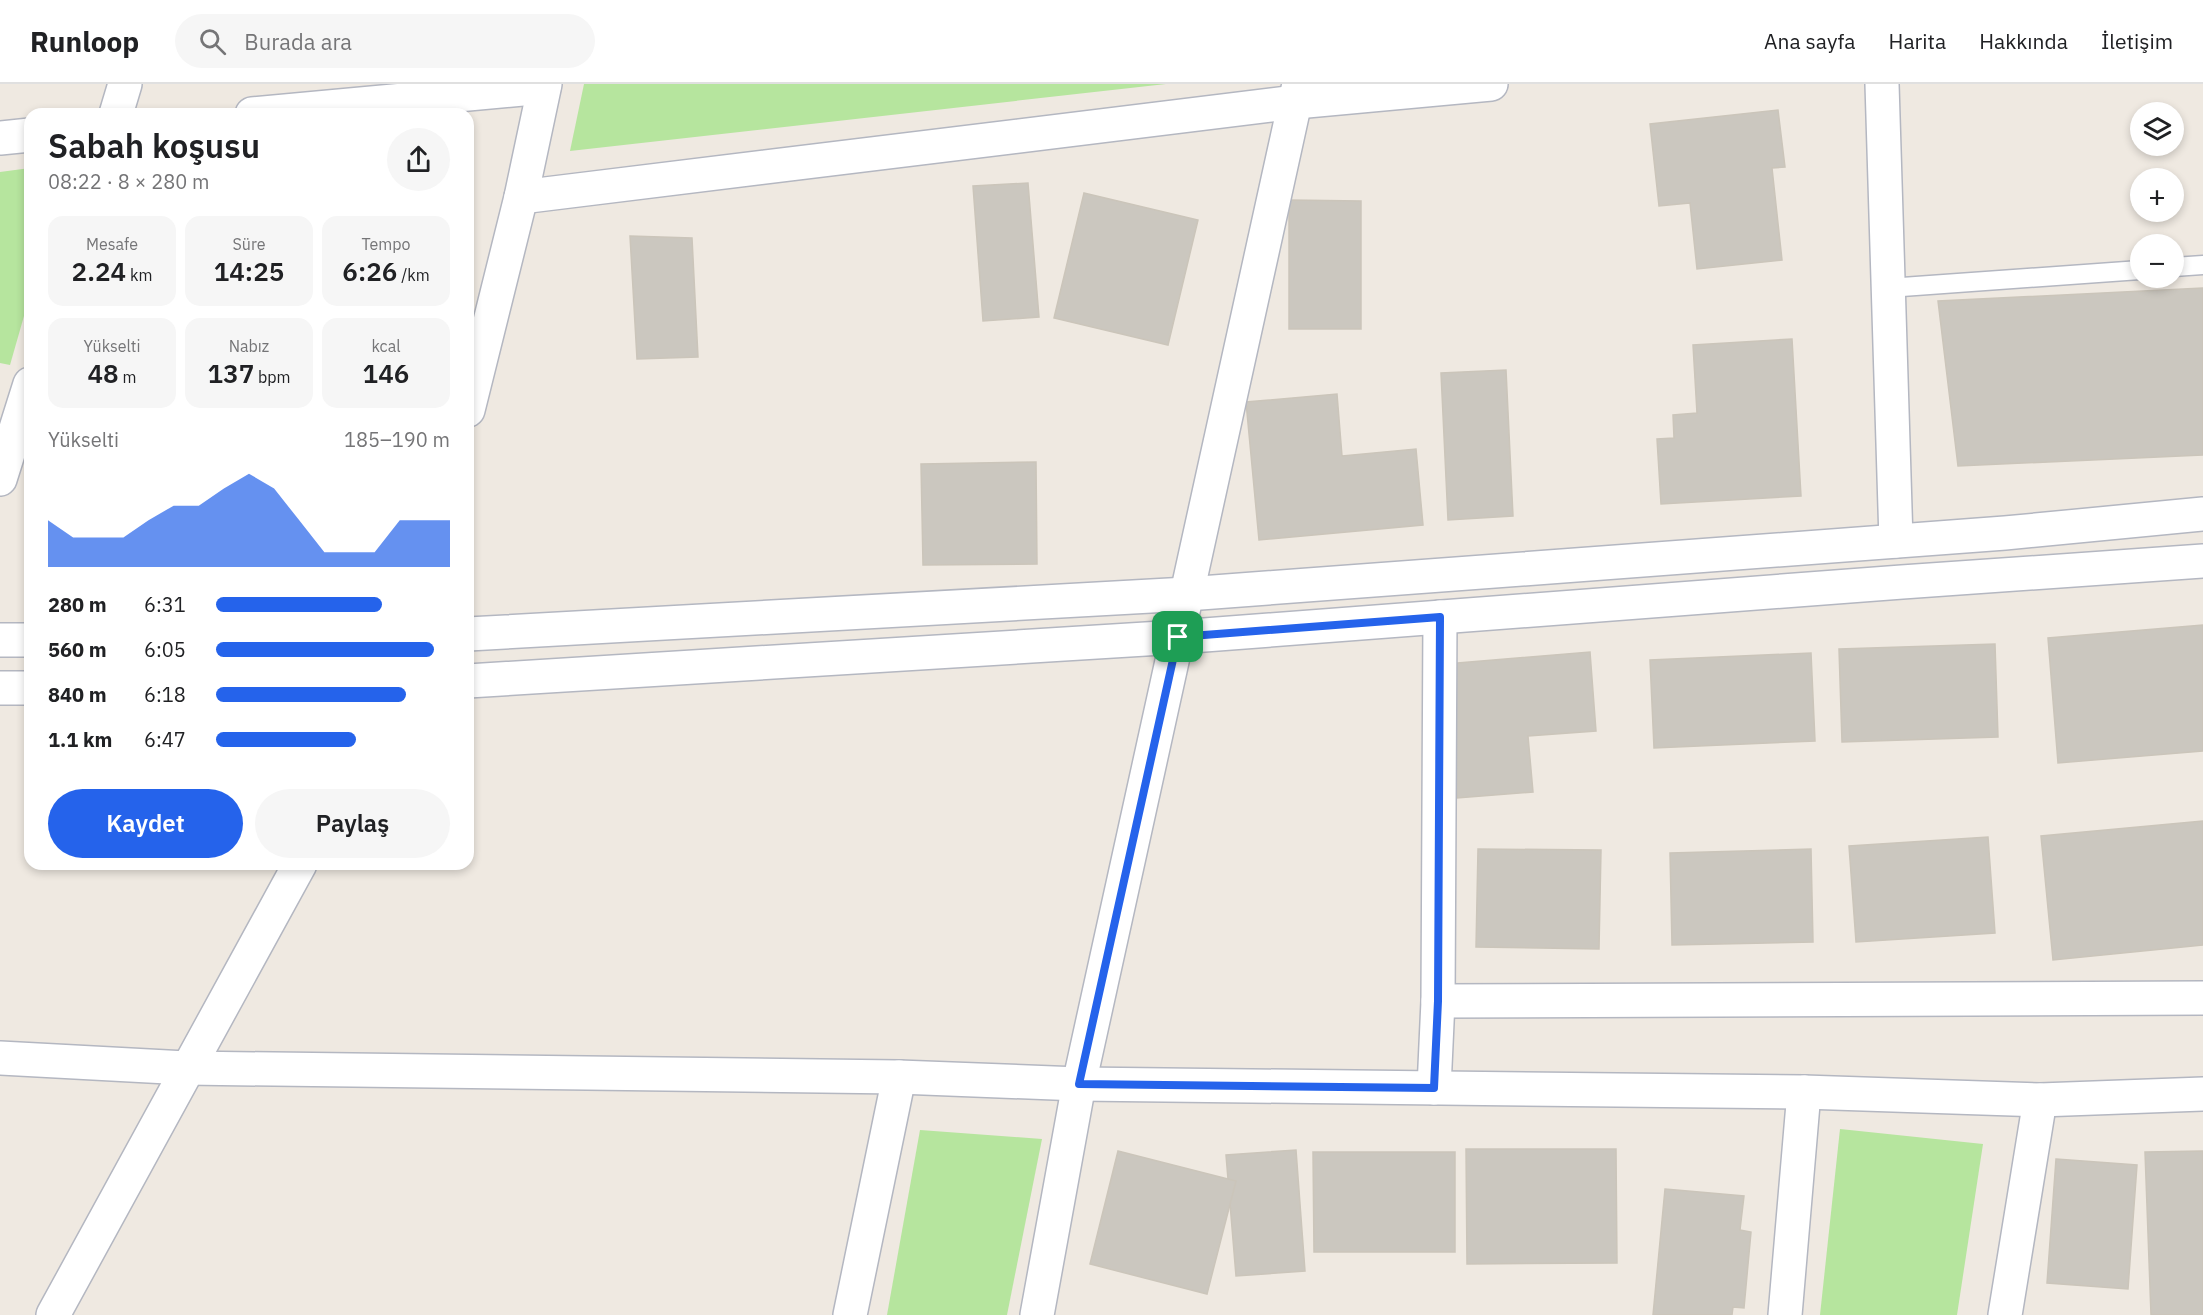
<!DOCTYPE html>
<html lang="tr">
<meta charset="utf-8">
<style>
:root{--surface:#fff;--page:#f6f6f6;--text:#202124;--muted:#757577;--line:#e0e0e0;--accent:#2563eb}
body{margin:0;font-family:"IBM Plex Sans",sans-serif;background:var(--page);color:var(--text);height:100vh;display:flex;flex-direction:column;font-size:22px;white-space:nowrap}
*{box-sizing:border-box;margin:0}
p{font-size:20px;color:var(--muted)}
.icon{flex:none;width:33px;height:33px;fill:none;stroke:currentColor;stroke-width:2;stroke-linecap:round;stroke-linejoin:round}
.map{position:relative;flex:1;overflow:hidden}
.details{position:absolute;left:24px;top:24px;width:450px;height:762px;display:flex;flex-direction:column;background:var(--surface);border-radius:18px;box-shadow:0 3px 9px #0003}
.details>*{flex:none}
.controls{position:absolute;left:2130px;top:18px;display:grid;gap:12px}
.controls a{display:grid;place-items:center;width:54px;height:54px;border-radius:50%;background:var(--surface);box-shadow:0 3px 9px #0003;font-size:30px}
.pin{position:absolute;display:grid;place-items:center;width:51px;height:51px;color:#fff;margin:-26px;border-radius:12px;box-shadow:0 3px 9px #0006}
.round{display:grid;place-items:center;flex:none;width:63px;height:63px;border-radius:32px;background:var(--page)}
.head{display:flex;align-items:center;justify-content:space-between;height:102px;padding:0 24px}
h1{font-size:33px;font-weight:600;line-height:45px}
.figures{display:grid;grid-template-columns:repeat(3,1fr);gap:9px;height:102px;padding:6px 24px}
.figures div{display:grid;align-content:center;border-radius:15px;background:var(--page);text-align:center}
.figures b{font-size:26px;font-weight:600}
.figures small{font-size:16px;font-weight:400}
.figures p{font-size:16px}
.chart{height:168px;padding:12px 24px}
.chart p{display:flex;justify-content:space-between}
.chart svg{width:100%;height:108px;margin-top:6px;fill:var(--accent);opacity:.7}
.cta{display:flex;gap:12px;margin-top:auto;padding:12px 24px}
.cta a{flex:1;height:69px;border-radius:36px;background:var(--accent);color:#fff;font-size:24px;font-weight:600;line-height:69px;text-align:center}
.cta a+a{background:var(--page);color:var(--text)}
ul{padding:0 24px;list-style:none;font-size:20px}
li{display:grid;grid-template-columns:96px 72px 1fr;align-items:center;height:45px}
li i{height:15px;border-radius:8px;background:var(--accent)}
header{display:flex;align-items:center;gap:36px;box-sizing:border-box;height:84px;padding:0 30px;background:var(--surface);border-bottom:2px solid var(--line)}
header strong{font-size:28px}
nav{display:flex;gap:33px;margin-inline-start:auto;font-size:21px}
.search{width:420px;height:54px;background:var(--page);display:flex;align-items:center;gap:15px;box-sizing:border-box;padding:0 21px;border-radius:33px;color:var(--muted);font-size:22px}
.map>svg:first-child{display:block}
.green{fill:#b6e59e}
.building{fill:#cbc7bf;stroke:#cbc5ba;stroke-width:1.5}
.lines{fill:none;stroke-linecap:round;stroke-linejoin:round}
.lane-casing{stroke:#b4b7c1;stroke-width:21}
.street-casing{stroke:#b4b7c1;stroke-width:36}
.secondary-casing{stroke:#b4b7c1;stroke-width:36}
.lane{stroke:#fff;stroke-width:18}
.street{stroke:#fff;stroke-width:33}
.secondary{stroke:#fff;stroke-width:33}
.route-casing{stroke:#fff;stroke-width:12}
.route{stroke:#2563eb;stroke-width:8}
</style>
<header>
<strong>Runloop</strong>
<div class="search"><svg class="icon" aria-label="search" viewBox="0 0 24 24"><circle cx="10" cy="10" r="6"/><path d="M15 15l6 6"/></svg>Burada ara</div>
<nav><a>Ana sayfa</a><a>Harita</a><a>Hakkında</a><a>İletişim</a></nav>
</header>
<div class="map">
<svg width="2203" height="1231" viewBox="0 0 2203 1231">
<rect width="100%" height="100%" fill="#efe9e1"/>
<g class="green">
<polygon points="584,0 1166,0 570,67"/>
<polygon points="30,84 30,211 10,281 0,279 0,88"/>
<polygon points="1840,1045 1983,1060 1957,1231 1820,1231"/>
<polygon points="920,1046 1042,1055 1007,1231 887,1231"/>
</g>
<g class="building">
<polygon points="1778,26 1785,83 1772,84 1782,176 1697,185 1690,119 1659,122 1650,40"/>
<polygon points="1028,99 1039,233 983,237 973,102"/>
<polygon points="1084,109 1198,136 1168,261 1054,234"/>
<polygon points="1289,116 1361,117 1361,245 1289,245"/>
<polygon points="630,152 692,154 698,273 637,275"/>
<polygon points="2203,204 2203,371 1958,382 1938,217"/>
<polygon points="1792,255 1801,412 1661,420 1657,355 1674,354 1673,331 1697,329 1693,261"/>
<polygon points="1506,286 1513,432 1448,436 1441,289"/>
<polygon points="1337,310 1342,372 1416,365 1423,441 1259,456 1246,318"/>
<polygon points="1036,378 1037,480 923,481 921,380"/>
<polygon points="2203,541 2203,667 2058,679 2048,554"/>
<polygon points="1995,560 1998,653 1842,658 1839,565"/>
<polygon points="1590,568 1596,647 1528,652 1533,708 1457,714 1446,580"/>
<polygon points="1811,569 1815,657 1654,664 1650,576"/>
<polygon points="2203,737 2203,861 2053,876 2041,752"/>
<polygon points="1988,753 1995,849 1856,858 1849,762"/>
<polygon points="1478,765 1601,766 1599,865 1476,863"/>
<polygon points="1811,765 1813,858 1672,861 1670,769"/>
<polygon points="1466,1065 1616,1065 1617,1179 1467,1180"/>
<polygon points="1296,1066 1305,1187 1236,1192 1226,1071"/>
<polygon points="1118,1067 1236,1097 1207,1210 1090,1180"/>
<polygon points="2203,1067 2203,1231 2151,1231 2145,1068"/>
<polygon points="1313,1068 1455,1068 1455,1168 1314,1168"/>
<polygon points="2056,1075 2137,1081 2128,1205 2047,1199"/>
<polygon points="1665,1105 1744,1112 1740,1146 1751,1148 1744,1224 1733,1223 1732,1231 1653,1231"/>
</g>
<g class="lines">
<defs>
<g id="lane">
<polyline points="2174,183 2203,181"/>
<polyline points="1888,204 2140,186"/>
</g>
<g id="street">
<polyline points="1882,0 1896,457"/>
<polyline points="116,30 125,0"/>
<polyline points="252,30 544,3"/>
<polyline points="0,54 30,51"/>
<polyline points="521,113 1296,18 1491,0"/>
<polyline points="468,326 521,113 545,0"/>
<polyline points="0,395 30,300"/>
<polyline points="1438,917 2203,914"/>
<polyline points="0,974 186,984 899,993 1079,1000 1804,1008 2040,1016 2203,1010"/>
<polyline points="1434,1004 1438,917 1440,533"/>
<polyline points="53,1231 300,780"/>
<polyline points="850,1231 899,993"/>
<polyline points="1037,1231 1079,1000 1299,0"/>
<polyline points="1785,1231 1804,1008"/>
<polyline points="2005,1231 2040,1016"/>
</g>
<g id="secondary">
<polyline points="468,550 1187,510 2005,449 2203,430"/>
<polyline points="0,556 30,556"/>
<polyline points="468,597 1178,553 1902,498 2203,477"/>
<polyline points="0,604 30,604"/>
</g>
</defs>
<use href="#lane" class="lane-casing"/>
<use href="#street" class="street-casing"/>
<use href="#secondary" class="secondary-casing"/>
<use href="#lane" class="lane"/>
<use href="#street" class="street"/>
<use href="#secondary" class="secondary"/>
</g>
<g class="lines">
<defs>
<polygon id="route" points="1440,533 1438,917 1434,1004 1079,1000 1178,553"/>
</defs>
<use href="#route" class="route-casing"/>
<use href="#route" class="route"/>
</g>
</svg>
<div class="controls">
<a><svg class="icon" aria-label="layers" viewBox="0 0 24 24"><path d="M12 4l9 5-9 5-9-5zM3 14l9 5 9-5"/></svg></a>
<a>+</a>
<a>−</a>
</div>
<div class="pin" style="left:1178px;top:553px;background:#1e9e55"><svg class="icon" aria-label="arrive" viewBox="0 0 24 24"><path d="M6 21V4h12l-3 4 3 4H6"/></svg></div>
<section class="details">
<div class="head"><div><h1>Sabah koşusu</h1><p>08:22 · 8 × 280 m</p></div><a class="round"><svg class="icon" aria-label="share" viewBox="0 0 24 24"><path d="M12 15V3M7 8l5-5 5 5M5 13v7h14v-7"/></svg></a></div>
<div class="figures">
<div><p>Mesafe</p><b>2.24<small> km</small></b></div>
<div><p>Süre</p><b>14:25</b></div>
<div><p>Tempo</p><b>6:26<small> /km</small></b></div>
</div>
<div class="figures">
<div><p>Yükselti</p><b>48<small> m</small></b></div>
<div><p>Nabız</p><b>137<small> bpm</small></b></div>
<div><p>kcal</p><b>146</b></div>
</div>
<div class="chart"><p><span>Yükselti</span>185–190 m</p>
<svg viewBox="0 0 160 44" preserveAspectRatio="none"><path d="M0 44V25L10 32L20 32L30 32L40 25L50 19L60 19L70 12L80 6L90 12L100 25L110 38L120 38L130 38L140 25L150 25L160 25V44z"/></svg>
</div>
<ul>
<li><b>280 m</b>6:31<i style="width:71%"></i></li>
<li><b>560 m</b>6:05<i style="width:93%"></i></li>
<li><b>840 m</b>6:18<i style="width:81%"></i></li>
<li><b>1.1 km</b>6:47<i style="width:60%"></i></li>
</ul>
<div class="cta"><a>Kaydet</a><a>Paylaş</a></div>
</section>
</div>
